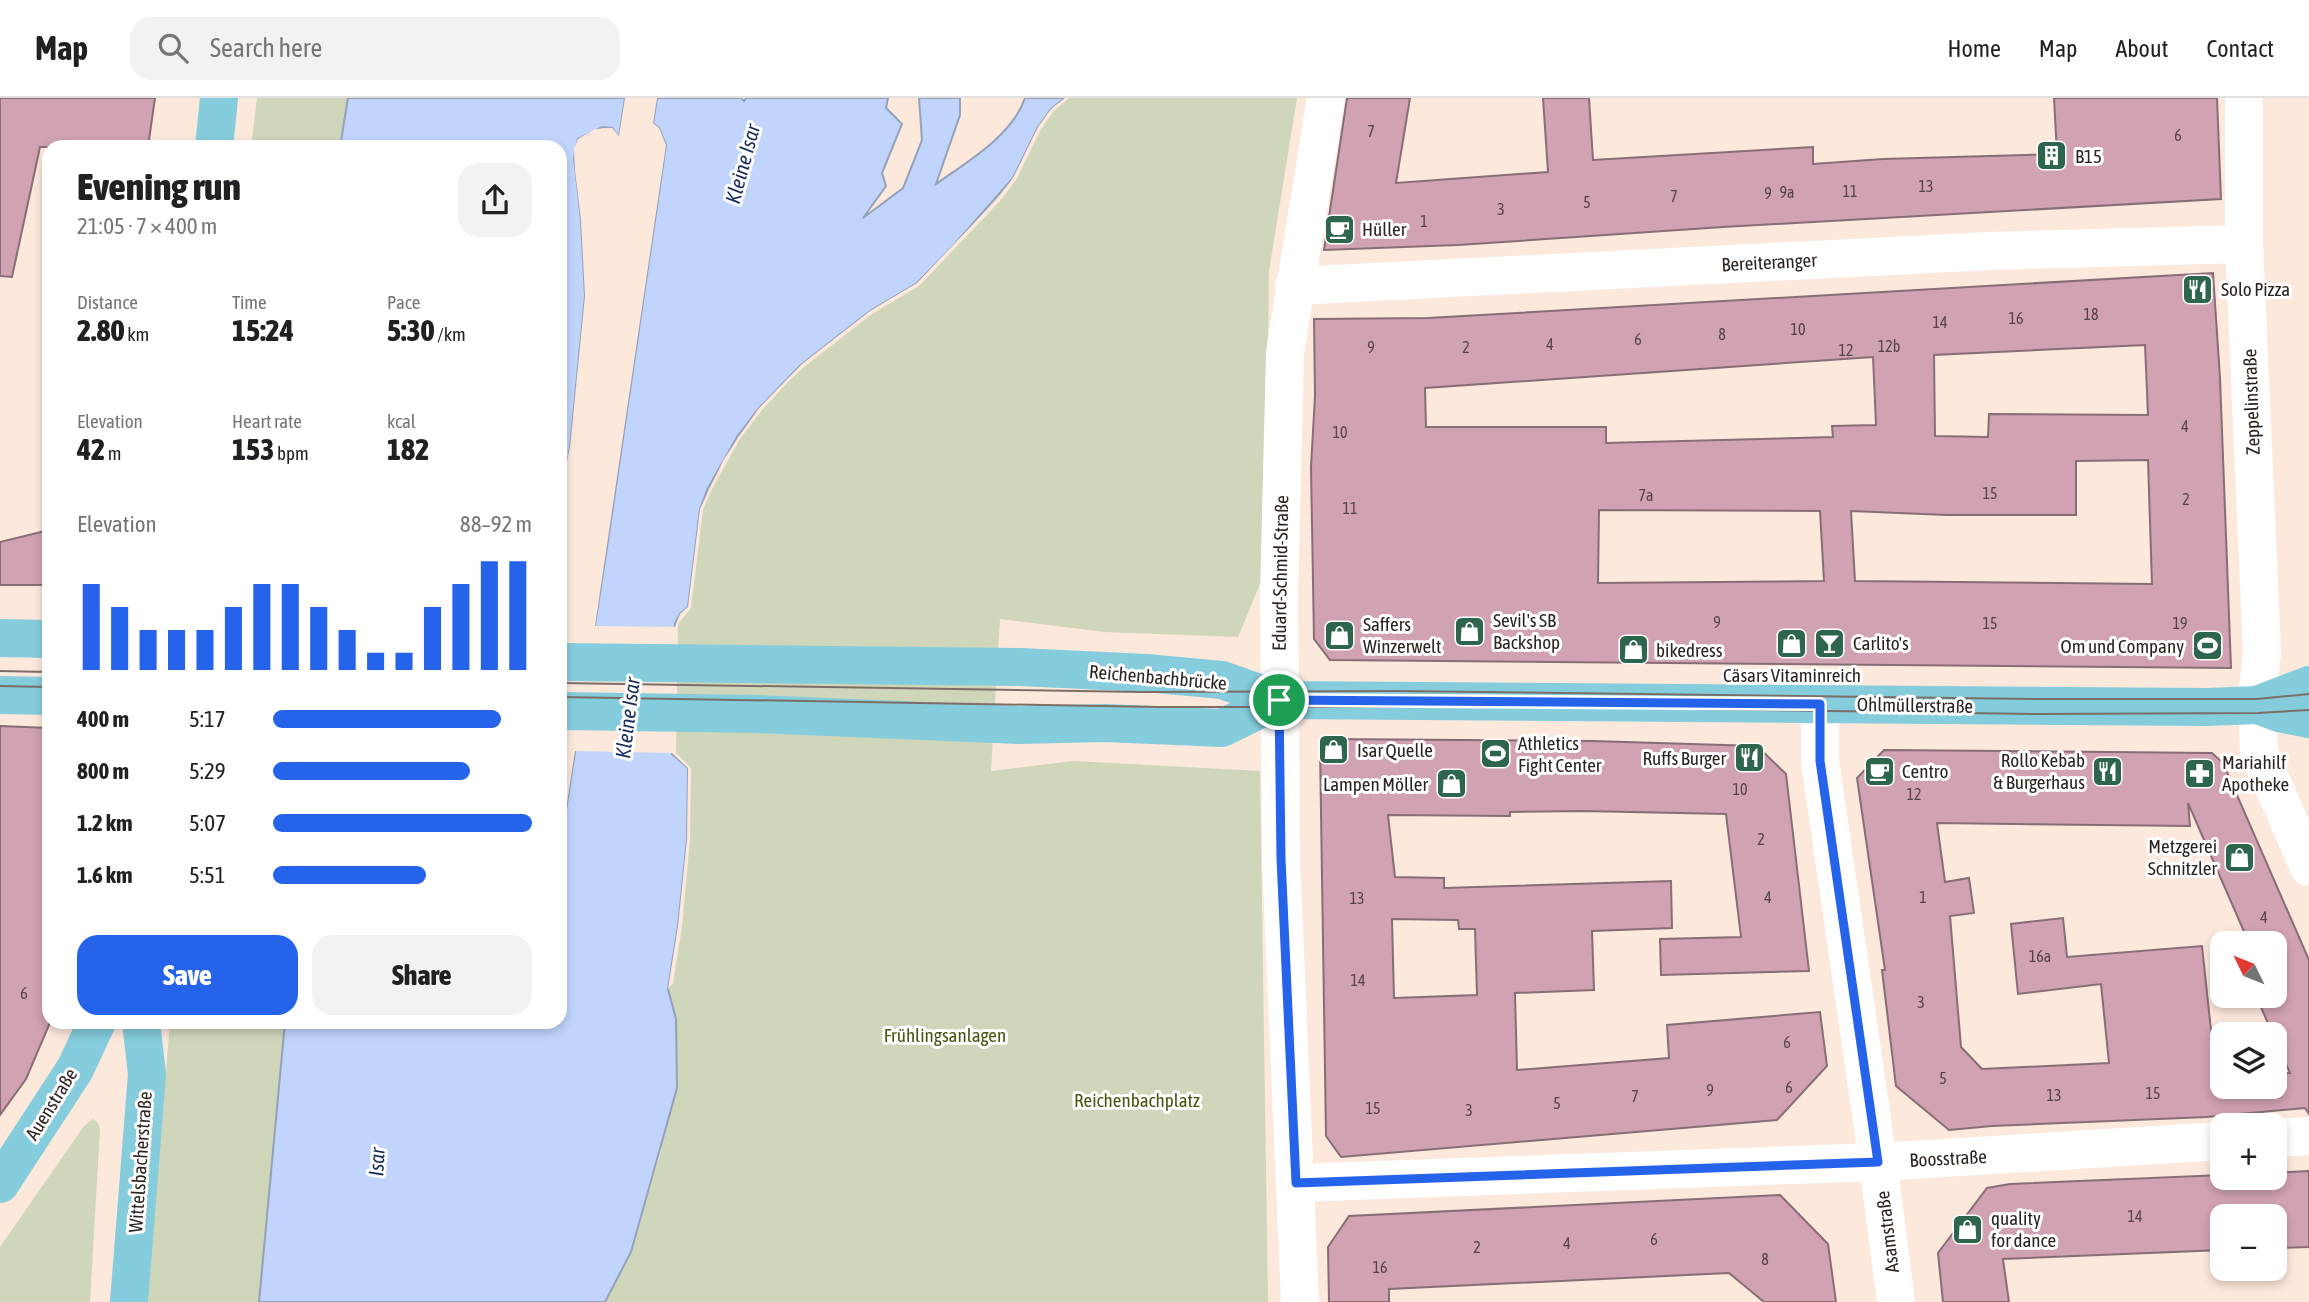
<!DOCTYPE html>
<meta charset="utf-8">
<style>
:root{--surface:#fff;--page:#f2f2f2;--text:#202124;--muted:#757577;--line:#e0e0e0;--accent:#2563eb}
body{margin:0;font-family:"Asap Condensed",sans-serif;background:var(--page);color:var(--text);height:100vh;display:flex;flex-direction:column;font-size:26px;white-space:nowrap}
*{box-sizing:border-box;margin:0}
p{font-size:23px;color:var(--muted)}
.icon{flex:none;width:38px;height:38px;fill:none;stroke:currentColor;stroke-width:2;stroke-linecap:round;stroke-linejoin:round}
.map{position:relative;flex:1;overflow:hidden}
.details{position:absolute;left:42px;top:42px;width:525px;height:889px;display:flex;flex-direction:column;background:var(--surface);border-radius:21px;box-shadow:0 4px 10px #0003}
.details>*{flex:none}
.needle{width:46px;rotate:313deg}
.controls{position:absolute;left:2210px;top:833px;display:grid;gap:14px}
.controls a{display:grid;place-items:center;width:77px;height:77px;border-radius:14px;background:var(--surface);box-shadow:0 4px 10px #0003;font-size:35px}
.pin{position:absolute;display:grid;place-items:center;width:60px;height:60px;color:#fff;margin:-30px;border:4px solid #fff;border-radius:50%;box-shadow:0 2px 7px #0007}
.round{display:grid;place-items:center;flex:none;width:74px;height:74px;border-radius:21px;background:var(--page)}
.summary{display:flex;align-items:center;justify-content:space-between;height:119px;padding:0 35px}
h1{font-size:38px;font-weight:800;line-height:52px}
.stats{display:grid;grid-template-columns:repeat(3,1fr);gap:10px;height:119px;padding:7px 35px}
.stats div{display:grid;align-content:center}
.stats b{font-size:30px;font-weight:800}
.stats small{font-size:19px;font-weight:400}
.stats p{font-size:19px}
.chart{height:196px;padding:14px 35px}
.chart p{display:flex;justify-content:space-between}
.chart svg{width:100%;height:126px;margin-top:7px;stroke:var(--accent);stroke-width:6}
.button{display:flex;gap:14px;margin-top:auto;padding:14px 35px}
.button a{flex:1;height:80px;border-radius:21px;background:var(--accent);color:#fff;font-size:28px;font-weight:800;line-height:80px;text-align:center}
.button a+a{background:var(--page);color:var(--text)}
ul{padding:0 35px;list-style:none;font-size:23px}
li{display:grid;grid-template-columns:112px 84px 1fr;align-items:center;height:52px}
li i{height:18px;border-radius:9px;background:var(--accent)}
header{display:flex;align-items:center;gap:42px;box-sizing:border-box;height:98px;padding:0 35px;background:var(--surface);border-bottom:2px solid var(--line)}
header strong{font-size:33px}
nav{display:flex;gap:38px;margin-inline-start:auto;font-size:24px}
.search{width:490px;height:63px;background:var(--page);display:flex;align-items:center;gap:18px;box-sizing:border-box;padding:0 24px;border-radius:21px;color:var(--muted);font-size:26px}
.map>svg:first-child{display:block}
.green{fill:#cfd6ba}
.water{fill:#c1d5fc;stroke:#95a0b9;stroke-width:2}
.pier{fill:#fde8dc}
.building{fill:#d1a2b1;stroke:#876d76;stroke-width:2;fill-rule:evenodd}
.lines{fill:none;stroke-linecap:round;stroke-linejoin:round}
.minor{stroke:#fff;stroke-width:38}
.major{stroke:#85ccdc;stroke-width:38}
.tram{stroke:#7c6e66;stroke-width:2}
.route-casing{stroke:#fff;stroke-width:14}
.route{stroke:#2563eb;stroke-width:9}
.labels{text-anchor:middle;stroke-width:6;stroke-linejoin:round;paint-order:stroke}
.number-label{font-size:16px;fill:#564343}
.poi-label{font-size:19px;fill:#2d231e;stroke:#fff;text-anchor:start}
.street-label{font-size:19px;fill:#2d231e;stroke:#fff}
.park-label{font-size:19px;fill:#4a5511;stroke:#fff}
.water-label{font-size:21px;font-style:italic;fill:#182c5b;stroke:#fff}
</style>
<header>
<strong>Map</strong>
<div class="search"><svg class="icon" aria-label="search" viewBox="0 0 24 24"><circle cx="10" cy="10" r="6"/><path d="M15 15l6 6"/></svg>Search here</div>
<nav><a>Home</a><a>Map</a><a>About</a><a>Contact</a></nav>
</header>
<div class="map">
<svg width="2309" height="1204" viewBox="0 0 2309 1204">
<rect width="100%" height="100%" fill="#fde8dc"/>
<g class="green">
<polygon points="257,0 348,0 340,49 251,49"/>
<polygon points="1065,0 1297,0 1269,173 1265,474 1238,539 1105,534 1000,521 991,673 1073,663 1260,673 1268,1204 605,1204 631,1154 661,1053 676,921 668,891 675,525 700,411 708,390 759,310"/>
<polygon points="170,924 285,924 259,1204 147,1204"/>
<polygon points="93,1021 98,1025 100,1031 90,1204 0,1204 0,1149 84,1028"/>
</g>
<g class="water">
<polygon points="348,0 625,0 619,39 612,30 602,29 578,41 574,60 581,122 585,198 570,349 565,380 560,393 560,49 340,49"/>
<path d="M657 0H741L744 3 746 0H888L886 10 902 26 882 75 886 88 863 120 903 90 922 42 919 0H960V17L936 86C967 64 1013 37 1025 0H1065L1051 11 1038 29 1013 80 953 148 917 185 870 213 802 266 759 310 737 339 708 390 700 411 688 509 680 516 675 525 672 656 688 670 687 741 678 828 668 891 676 921 677 990 631 1154 605 1204H259L285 924H560V750L605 463 666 47 659 30 653 25Z"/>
</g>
<g class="pier">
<polygon points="625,0 628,0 621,41 616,42 610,34 602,33 588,37 581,43 578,51 578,72 585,121 588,199 573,349 569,381 563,394 560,396 570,349 585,198 581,122 575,73 574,51 578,41 595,31 612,30 619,38"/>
<polygon points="653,0 657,0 653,25 659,30 666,47 595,528 675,529 680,516 688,509 700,411 724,361 759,310 802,266 870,213 917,185 997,101 1013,80 1038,29 1051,11 1065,0 1069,0 1054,13 1041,31 1016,82 1000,103 919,188 872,216 804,269 786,286 762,312 740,341 712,391 703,412 691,510 678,526 676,655 691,670 690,741 682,829 673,885 668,891 678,828 687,741 688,670 672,655 575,653 560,750 560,725 568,671 602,463 663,47 656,32 650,26"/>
</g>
<g class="building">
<polygon points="0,0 155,0 148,49 40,49 12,179 0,178"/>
<polygon points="1347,0 1410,0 1396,85 1548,74 1543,0 1589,0 1593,62 1813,49 1813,66 1883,61 2057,56 2054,0 2217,0 2221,101 1723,129 1458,147 1324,152"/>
<path d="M2213 175 2220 280 2231 570 1330 562 1314 541 1311 369 1315 298 1314 221 1428 220ZM2145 247 2148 317 1989 316 1988 339 1935 338 1934 257ZM1873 259 1876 327 1832 328 1833 339 1606 345V329H1426L1425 290ZM2148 362 2152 486 1855 483 1851 413 1947 417H2076V363ZM1599 412 1820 413 1824 483 1598 485Z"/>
<polygon points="49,432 49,487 0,487 0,444"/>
<polygon points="0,628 49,630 49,927 26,981 0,1017"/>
<path d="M1331 641 1592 643 1757 648 1786 676 1809 873 1661 877 1660 841 1741 839 1726 716 1583 713 1510 714V718L1388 717 1395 779 1444 780V790L1671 783 1672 830 1592 833 1594 892 1515 895 1517 972 1669 960 1667 927 1820 914 1827 968 1777 1022 1341 1059 1326 1038 1320 649ZM1392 821 1458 822 1459 831H1475L1477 897 1394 900Z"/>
<path d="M1884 652 2212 655 2223 665 2309 862V1016L2305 1010 2207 1019 1992 1028 1949 1032 1896 988 1882 872H1885L1857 680ZM2188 705 2249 845H2275V898H2256L2290 975H2275V989H2222V960H2214L2202 848 2067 859 2063 820 2011 826 2018 896 2101 886 2109 965 1982 971 1961 949 1950 818 1974 815 1969 780 1945 784 1937 725 2190 728Z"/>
<polygon points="2309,1073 2309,1149 2275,1150 2275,1118 2222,1118 2222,1152 2003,1161 2009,1204 1943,1204 1938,1155 1987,1090 2010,1086 2222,1077 2222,1080 2275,1080 2275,1075"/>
<polygon points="1780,1097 1828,1146 1836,1204 1764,1204 1729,1175 1389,1191 1389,1204 1329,1204 1328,1149 1349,1118"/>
</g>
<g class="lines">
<g class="minor">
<polyline points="2244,0 2244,146 2262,554 2257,601 2259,655 2309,769"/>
<polyline points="1294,188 1990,153 2244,146"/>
<polyline points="1820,606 1820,663 1878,1064 1896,1204"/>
<polyline points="2275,1040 2309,1038"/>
<polyline points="1296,1085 1878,1064 2222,1043"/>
<polyline points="1300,1204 1281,761 1279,497 1285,254 1326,0"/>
</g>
<g class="major">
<polyline points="214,49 219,0"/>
<polyline points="0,540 49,541"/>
<polyline points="560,564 1020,569 1146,575 1222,582 1279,602 2207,609 2257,607 2309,587"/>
<polyline points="0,597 49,598"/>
<polyline points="2257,607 2279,615 2309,621"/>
<polyline points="560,613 757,616 1019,627 1105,625 1222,630 1279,602"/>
<polyline points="0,1086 75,971 97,924"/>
<polyline points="129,1204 147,976 141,924"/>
</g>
<g class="tram">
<polyline points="0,573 49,574"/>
<polyline points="560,585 1142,594 1396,593 2037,601 2257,601 2309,596"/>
<polyline points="0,588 49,589"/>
<polyline points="560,599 1159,609 1556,609 2037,616 2258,615 2309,612"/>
</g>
</g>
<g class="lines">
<defs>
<polygon id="route" points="1279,602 1820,606 1820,663 1878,1064 1296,1085 1281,761"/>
</defs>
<use href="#route" class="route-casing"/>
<use href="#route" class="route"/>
</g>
<defs>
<symbol id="building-square" viewBox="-11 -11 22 22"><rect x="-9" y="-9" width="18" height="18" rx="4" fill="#2e664d" stroke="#fff"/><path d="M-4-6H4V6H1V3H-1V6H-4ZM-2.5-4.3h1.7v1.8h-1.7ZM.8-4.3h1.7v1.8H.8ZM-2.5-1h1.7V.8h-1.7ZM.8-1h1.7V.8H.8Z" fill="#fff"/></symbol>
<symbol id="cafe-square" viewBox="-11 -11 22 22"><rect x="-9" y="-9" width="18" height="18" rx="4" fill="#2e664d" stroke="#fff"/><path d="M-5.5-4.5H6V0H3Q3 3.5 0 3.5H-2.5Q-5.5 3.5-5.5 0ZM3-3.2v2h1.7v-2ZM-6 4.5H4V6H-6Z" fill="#fff"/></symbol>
<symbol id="restaurant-square" viewBox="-11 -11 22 22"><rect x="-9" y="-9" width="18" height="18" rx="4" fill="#2e664d" stroke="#fff"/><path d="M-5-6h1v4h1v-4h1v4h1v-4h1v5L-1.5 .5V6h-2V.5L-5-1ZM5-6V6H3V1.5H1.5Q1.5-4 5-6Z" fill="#fff"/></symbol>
<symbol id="shop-square" viewBox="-11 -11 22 22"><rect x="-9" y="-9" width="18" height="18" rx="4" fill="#2e664d" stroke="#fff"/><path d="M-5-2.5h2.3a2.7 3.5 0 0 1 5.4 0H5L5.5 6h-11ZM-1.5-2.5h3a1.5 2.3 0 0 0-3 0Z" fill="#fff"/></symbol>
<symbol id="bar-square" viewBox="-11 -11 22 22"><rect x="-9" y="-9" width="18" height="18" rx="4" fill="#2e664d" stroke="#fff"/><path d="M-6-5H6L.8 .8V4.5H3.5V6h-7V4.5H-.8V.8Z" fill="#fff"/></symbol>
<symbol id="stadium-square" viewBox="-11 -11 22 22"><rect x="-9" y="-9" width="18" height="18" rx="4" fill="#2e664d" stroke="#fff"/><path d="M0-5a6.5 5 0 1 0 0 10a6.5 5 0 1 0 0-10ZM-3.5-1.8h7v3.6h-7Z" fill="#fff"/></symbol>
<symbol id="pharmacy-square" viewBox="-11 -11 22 22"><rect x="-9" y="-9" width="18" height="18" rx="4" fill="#2e664d" stroke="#fff"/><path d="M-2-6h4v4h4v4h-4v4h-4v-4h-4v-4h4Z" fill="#fff"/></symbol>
</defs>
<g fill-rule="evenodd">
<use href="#building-square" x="2034" y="40" width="35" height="35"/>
<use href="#cafe-square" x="1322" y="114" width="35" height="35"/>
<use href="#restaurant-square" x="2180" y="174" width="35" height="35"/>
<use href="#shop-square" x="1452" y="516" width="35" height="35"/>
<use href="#shop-square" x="1322" y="520" width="35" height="35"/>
<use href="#bar-square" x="1812" y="528" width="35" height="35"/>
<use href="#shop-square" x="1774" y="528" width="35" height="35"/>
<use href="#stadium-square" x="2190" y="530" width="35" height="35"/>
<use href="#shop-square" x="1616" y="534" width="35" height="35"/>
<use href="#shop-square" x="1316" y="634" width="35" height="35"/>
<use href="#stadium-square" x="1478" y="638" width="35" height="35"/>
<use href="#restaurant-square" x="1732" y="642" width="35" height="35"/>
<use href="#cafe-square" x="1862" y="656" width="35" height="35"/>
<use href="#restaurant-square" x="2090" y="656" width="35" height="35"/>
<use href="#pharmacy-square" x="2182" y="658" width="35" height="35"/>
<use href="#shop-square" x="1434" y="668" width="35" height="35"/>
<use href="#shop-square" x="2222" y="742" width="35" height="35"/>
<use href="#shop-square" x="1950" y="1114" width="35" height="35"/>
</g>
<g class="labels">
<g class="number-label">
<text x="1371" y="39">7</text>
<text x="2178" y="43">6</text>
<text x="1926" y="94">13</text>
<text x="1850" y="99">11</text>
<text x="1787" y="100">9a</text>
<text x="1768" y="101">9</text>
<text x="1674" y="104">7</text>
<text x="1587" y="110">5</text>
<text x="1501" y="117">3</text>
<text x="1424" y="129">1</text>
<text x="2091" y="222">18</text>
<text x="2016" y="226">16</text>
<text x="1940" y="230">14</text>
<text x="1798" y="237">10</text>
<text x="1722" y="242">8</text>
<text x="1638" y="247">6</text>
<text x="1550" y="252">4</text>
<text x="1889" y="254">12b</text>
<text x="1371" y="255">9</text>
<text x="1466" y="255">2</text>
<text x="1846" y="258">12</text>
<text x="2185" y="334">4</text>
<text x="1340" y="340">10</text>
<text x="1990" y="401">15</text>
<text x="1646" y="403">7a</text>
<text x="2186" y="407">2</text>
<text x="1350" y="416">11</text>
<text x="1717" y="530">9</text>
<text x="1990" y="531">15</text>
<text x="2180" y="531">19</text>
<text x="1740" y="697">10</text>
<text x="1914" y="702">12</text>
<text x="1761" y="747">2</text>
<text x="1768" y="805">4</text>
<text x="1923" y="805">1</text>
<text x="1357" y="806">13</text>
<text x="2264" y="825">4</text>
<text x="2040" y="864">16a</text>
<text x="1358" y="888">14</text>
<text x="24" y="901">6</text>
<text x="1921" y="910">3</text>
<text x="1787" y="950">6</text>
<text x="1943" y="986">5</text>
<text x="1789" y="995">6</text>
<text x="1710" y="998">9</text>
<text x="2153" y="1001">15</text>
<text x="2054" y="1003">13</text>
<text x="1635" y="1004">7</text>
<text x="1557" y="1011">5</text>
<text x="1373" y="1016">15</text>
<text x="1469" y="1018">3</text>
<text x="2135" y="1124">14</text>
<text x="1654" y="1147">6</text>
<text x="1567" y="1151">4</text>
<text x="1477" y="1155">2</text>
<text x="1765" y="1167">8</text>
<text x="1380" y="1175">16</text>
</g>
<g class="poi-label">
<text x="2075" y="65">B15</text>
<text x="1362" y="138">Hüller</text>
<text x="2221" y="198">Solo Pizza</text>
<text x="1493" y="529">Sevil's SB<tspan x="1493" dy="22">Backshop</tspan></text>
<text x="1363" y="533">Saffers<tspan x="1363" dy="22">Winzerwelt</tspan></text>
<text x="1853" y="552">Carlito's</text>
<text x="2184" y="555" text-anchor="end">Om und Company</text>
<text x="1656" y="559">bikedress</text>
<text x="1792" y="584" text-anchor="middle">Cäsars Vitaminreich</text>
<text x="1518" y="652">Athletics<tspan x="1518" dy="22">Fight Center</tspan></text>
<text x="1357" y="659">Isar Quelle</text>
<text x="1726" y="667" text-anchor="end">Ruffs Burger</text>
<text x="2085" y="669" text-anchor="end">Rollo Kebab<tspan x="2085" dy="22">&amp; Burgerhaus</tspan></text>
<text x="2222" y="671">Mariahilf<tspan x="2222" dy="22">Apotheke</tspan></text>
<text x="1902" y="680">Centro</text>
<text x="1428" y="693" text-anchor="end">Lampen Möller</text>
<text x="2217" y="755" text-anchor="end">Metzgerei<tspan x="2217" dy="22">Schnitzler</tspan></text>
<text x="1991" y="1127">quality<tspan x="1991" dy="22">for dance</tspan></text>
</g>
<g class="street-label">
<text transform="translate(1769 164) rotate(-3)" y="7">Bereiteranger</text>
<text transform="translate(2251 304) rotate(-92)" y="7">Zeppelinstraße</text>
<text transform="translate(1280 475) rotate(-89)" y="7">Eduard-Schmid-Straße</text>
<text transform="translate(1158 579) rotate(5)" y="7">Reichenbachbrücke</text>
<text transform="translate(1915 607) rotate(1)" y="7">Ohlmüllerstraße</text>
<text transform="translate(51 1006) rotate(-58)" y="7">Auenstraße</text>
<text transform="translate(1948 1060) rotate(-3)" y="7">Boosstraße</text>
<text transform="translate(140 1064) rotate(-86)" y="7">Wittelsbacherstraße</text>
<text transform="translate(1887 1134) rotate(-97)" y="7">Asamstraße</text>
</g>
<g class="park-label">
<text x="945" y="944">Frühlingsanlagen</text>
<text x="1137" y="1009">Reichenbachplatz</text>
</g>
<g class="water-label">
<text transform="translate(743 66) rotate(-75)" y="7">Kleine Isar</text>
<text transform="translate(628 620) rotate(-83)" y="7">Kleine Isar</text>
<text transform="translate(377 1064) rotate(-87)" y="7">Isar</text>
</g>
</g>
</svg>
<div class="controls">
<a><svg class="needle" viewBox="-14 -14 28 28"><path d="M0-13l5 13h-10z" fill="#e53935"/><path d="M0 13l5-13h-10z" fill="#757577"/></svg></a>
<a><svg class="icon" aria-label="layers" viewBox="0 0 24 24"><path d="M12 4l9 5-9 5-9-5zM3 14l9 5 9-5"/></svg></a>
<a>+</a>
<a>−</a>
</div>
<div class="pin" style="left:1279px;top:602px;background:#1e9e55"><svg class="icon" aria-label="arrive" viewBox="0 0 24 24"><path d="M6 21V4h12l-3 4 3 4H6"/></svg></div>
<section class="details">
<div class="summary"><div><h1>Evening run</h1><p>21:05 · 7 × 400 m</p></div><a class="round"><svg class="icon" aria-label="share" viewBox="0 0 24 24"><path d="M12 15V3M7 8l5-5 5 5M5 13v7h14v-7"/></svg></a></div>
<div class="stats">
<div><p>Distance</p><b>2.80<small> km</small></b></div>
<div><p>Time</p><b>15:24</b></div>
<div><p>Pace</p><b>5:30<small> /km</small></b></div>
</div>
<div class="stats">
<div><p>Elevation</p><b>42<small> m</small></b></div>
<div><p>Heart rate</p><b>153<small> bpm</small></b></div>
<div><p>kcal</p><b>182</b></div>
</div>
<div class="chart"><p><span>Elevation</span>88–92 m</p>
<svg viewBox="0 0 160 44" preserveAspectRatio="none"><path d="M5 44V14M15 44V22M25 44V30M35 44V30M45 44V30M55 44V22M65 44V14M75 44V14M85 44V22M95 44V30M105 44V38M115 44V38M125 44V22M135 44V14M145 44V6M155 44V6"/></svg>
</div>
<ul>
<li><b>400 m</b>5:17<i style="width:88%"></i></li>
<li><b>800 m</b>5:29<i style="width:76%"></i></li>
<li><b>1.2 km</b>5:07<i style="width:100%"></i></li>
<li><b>1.6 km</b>5:51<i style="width:59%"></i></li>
</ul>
<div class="button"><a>Save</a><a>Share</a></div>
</section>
</div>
